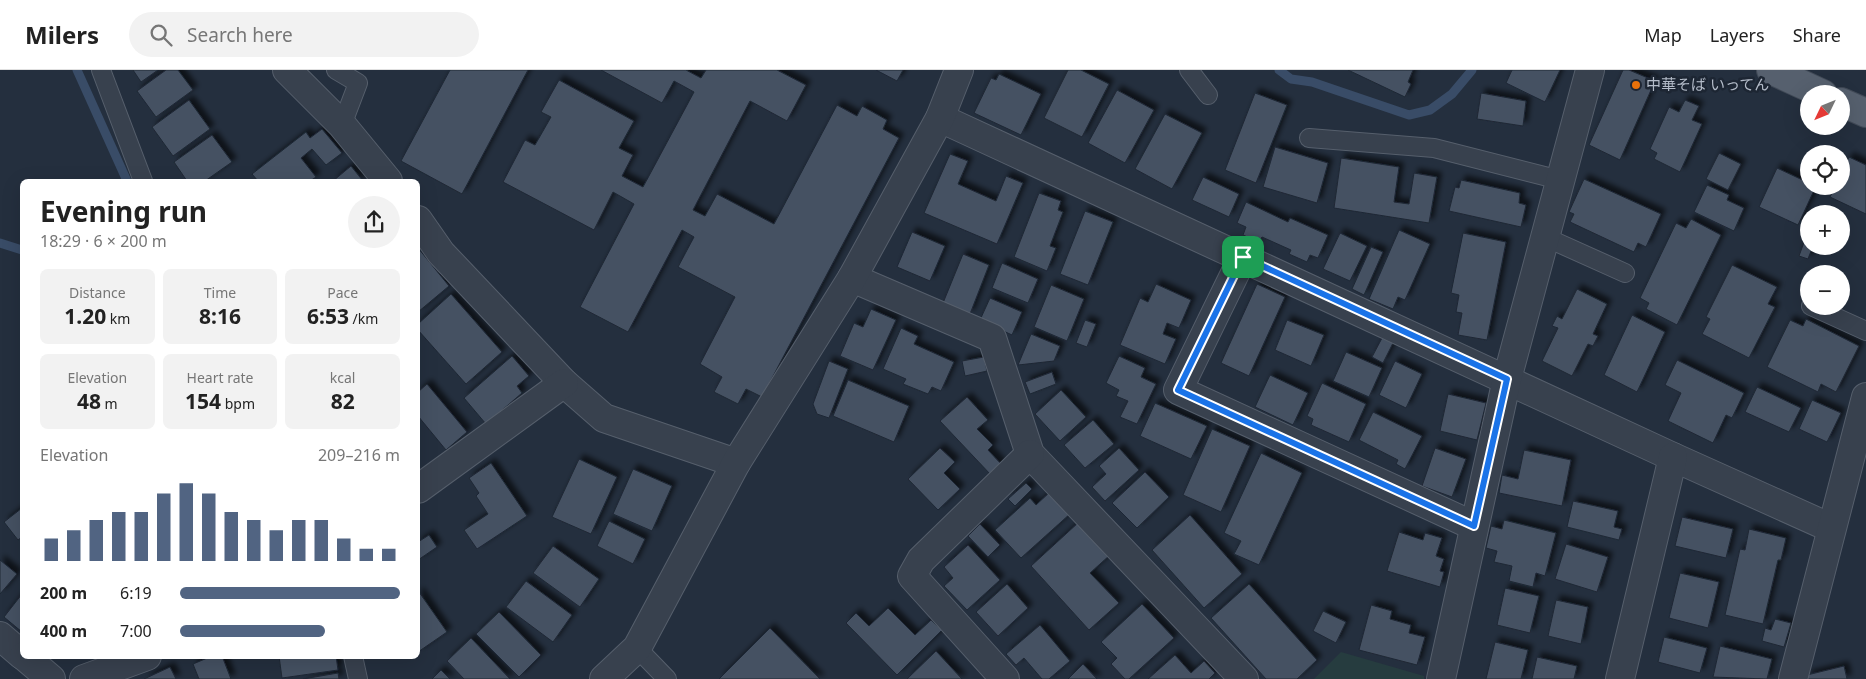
<!DOCTYPE html>
<meta charset="utf-8">
<style>
:root{--surface:#fff;--page:#f2f2f2;--text:#222;--muted:#767676;--line:#e0e0e0;--accent:#516482}
body{margin:0;font-family:"Noto Sans","Noto Sans JP",sans-serif;background:var(--page);color:var(--text);height:100vh;display:flex;flex-direction:column;font-size:19px;white-space:nowrap}
*{box-sizing:border-box;margin:0}
p{font-size:16px;color:var(--muted)}
.icon{flex:none;width:28px;height:28px;fill:none;stroke:currentColor;stroke-width:2;stroke-linecap:round;stroke-linejoin:round}
.map{position:relative;flex:1;overflow:hidden}
.panel{position:absolute;left:20px;top:109px;width:400px;height:480px;display:flex;flex-direction:column;background:var(--surface);border-radius:8px;box-shadow:0 5px 20px #0002}
.panel>*{flex:none}
.needle{width:32px;rotate:227deg}
.buttons{position:absolute;left:1800px;top:15px;display:grid;gap:10px}
.buttons a{display:grid;place-items:center;width:50px;height:50px;border-radius:50%;background:var(--surface);box-shadow:0 5px 20px #0002;font-size:25px}
.pin{position:absolute;display:grid;place-items:center;width:42px;height:42px;color:#fff;margin:-21px;border-radius:10px;box-shadow:0 2px 8px #0006}
.round{display:grid;place-items:center;flex:none;width:52px;height:52px;border-radius:26px;background:var(--page)}
.head{display:flex;align-items:center;justify-content:space-between;height:85px;padding:0 20px}
h1{font-size:28px;font-weight:700;line-height:38px}
.figures{display:grid;grid-template-columns:repeat(3,1fr);gap:8px;height:85px;padding:5px 20px}
.figures div{display:grid;align-content:center;border-radius:8px;background:var(--page);text-align:center}
.figures b{font-size:21px;font-weight:700}
.figures small{font-size:14px;font-weight:400}
.figures p{font-size:14px}
.chart{height:140px;padding:10px 20px}
.chart p{display:flex;justify-content:space-between}
.chart svg{width:100%;height:90px;margin-top:5px;stroke:var(--accent);stroke-width:6}
ul{padding:0 20px;list-style:none;font-size:16px}
li{display:grid;grid-template-columns:80px 60px 1fr;align-items:center;height:38px}
li i{height:12px;border-radius:6px;background:var(--accent)}
header{display:flex;align-items:center;gap:30px;box-sizing:border-box;height:70px;padding:0 25px;background:var(--surface);border-bottom:1px solid var(--line)}
header strong{font-size:24px}
nav{display:flex;gap:28px;margin-inline-start:auto;font-size:18px}
.search{width:350px;height:45px;background:var(--page);display:flex;align-items:center;gap:12px;box-sizing:border-box;padding:0 18px;border-radius:28px;color:var(--muted);font-size:19px}
.map>svg:first-child{display:block}
.green{fill:#263c3f}
.lines{fill:none;stroke-linecap:round;stroke-linejoin:round}
.stream{stroke:#394c67;stroke-width:9}
.building{fill:#455162;stroke:#1f2835;filter:url(#shadow)}
.service-casing{stroke:#565f6c;stroke-width:20}
.minor-casing{stroke:#565f6c;stroke-width:30}
.primary-casing{stroke:#414a57;stroke-width:30}
.service{stroke:#38414e;stroke-width:18}
.minor{stroke:#38414e;stroke-width:28}
.primary{stroke:#56606e;stroke-width:28}
.route-casing{stroke:#fff;stroke-width:10}
.route{stroke:#1a73e8;stroke-width:6}
.food-dot{fill:#e8710a;stroke:#1d2633;stroke-width:2}
.labels{text-anchor:middle;stroke-width:5;stroke-linejoin:round;paint-order:stroke}
.poi-label{font-size:15px;fill:#b4bcc9;stroke:#1d2633;text-anchor:start}
</style>
<header>
<strong>Milers</strong>
<div class="search"><svg class="icon" aria-label="search" viewBox="0 0 24 24"><circle cx="10" cy="10" r="6"/><path d="M15 15l6 6"/></svg>Search here</div>
<nav><a>Map</a><a>Layers</a><a>Share</a></nav>
</header>
<div class="map">
<svg width="1866" height="609" viewBox="0 0 1866 609">
<defs>
<filter id="shadow"><feDropShadow dx="4.5" dy="-4.5" stdDeviation="2.5" flood-color="#0009"/></filter>
</defs>
<rect width="100%" height="100%" fill="#242f3e"/>
<polygon class="green" points="1341,582 1424,606 1424,609 1314,609"/>
<g class="lines">
<g class="stream">
<polyline points="77,0 127,111"/>
<polyline points="1279,0 1291,9 1312,12 1409,45 1430,40 1452,24 1472,0"/>
<polyline points="0,173 22,180"/>
</g>
</g>
<g class="building">
<polygon points="133,0 158,0 141,12"/>
<polygon points="166,0 178,0 193,20 156,47 137,21"/>
<polygon points="450,0 528,0 462,124 401,91"/>
<polygon points="601,0 686,0 701,8 706,0 777,0 806,15 787,51 750,31 693,140 705,146 717,124 774,154 837,35 857,46 862,36 887,50 883,59 899,68 762,327 746,319 738,334 714,322 722,307 700,294 735,227 678,197 694,167 682,160 628,262 580,237 634,134 613,122 594,160 503,112 525,70 535,75 551,47 541,42 559,10 634,51 619,78 633,85 622,106 643,117 694,22 674,11 662,33"/>
<polygon points="876,0 903,0 897,11"/>
<polygon points="1068,0 1081,0 1109,14 1082,67 1044,48"/>
<polygon points="1348,0 1413,0 1408,12 1411,14 1405,27"/>
<polygon points="1512,0 1560,0 1545,32 1506,13"/>
<polygon points="1623,0 1629,0 1655,11 1620,90 1589,75"/>
<polygon points="999,4 1041,24 1021,65 974,43 991,8 996,10"/>
<polygon points="1117,20 1154,40 1125,93 1088,73"/>
<polygon points="1255,23 1287,35 1256,113 1225,100"/>
<polygon points="1481,23 1526,31 1523,56 1477,49"/>
<polygon points="189,30 210,59 173,86 152,57"/>
<polygon points="1685,30 1699,36 1692,50 1702,54 1680,102 1654,89 1657,83 1650,79 1669,37 1679,42"/>
<polygon points="1165,44 1202,63 1172,119 1135,99"/>
<polygon points="322,59 342,83 326,95 312,79 301,88 316,107 310,111 258,111 252,104 306,62 310,68"/>
<polygon points="212,65 232,92 205,111 187,111 174,92"/>
<polygon points="1275,77 1328,93 1317,133 1263,117"/>
<polygon points="1719,83 1741,94 1728,120 1706,109"/>
<polygon points="950,84 968,91 958,114 996,131 1006,106 1023,113 997,174 924,143"/>
<polygon points="1849,87 1866,95 1866,144 1830,127 1835,116 1841,116 1841,103"/>
<polygon points="1341,88 1399,97 1394,132 1409,134 1414,103 1437,107 1429,153 1334,138"/>
<polygon points="351,96 363,111 333,111"/>
<polygon points="1777,98 1809,113 1809,116 1816,116 1798,155 1759,137"/>
<polygon points="1203,107 1239,124 1229,147 1192,130"/>
<polygon points="1584,109 1661,144 1646,177 1638,173 1634,182 1570,152 1574,144 1569,142"/>
<polygon points="1461,110 1520,123 1519,133 1526,135 1521,157 1449,141 1455,117 1459,118"/>
<polygon points="1707,115 1729,125 1727,130 1744,138 1734,161 1694,142"/>
<polygon points="1039,123 1061,131 1058,140 1063,142 1050,176 1056,178 1047,201 1014,187"/>
<polygon points="1246,132 1288,152 1290,148 1328,165 1318,188 1310,185 1307,192 1289,184 1291,180 1262,167 1259,172 1243,165 1246,157 1237,153"/>
<polygon points="1085,141 1113,152 1088,215 1060,204"/>
<polygon points="1691,149 1721,165 1677,255 1646,239 1649,233 1640,228 1676,153 1686,158"/>
<polygon points="1399,160 1430,174 1405,230 1398,227 1393,239 1369,229"/>
<polygon points="912,162 945,176 930,211 897,197"/>
<polygon points="1340,163 1367,176 1350,211 1323,199"/>
<polygon points="1463,163 1506,172 1487,270 1458,265 1462,243 1456,242 1459,225 1451,223"/>
<polygon points="1807,164 1809,176 1813,176 1808,189 1799,186"/>
<polygon points="1371,177 1383,182 1364,225 1352,219"/>
<polygon points="418,178 449,216 418,242"/>
<polygon points="963,184 989,195 970,244 943,233"/>
<polygon points="1002,193 1038,209 1028,233 992,218"/>
<polygon points="1732,195 1777,217 1768,234 1775,237 1749,288 1702,264 1710,249 1706,247"/>
<polygon points="1156,214 1191,230 1179,258 1167,253 1163,264 1176,269 1165,294 1120,275 1140,228 1148,232"/>
<polygon points="1257,214 1285,227 1249,306 1221,293"/>
<polygon points="1051,215 1084,229 1067,271 1034,257"/>
<polygon points="1577,219 1607,234 1593,264 1598,266 1593,276 1588,274 1572,306 1542,291 1558,258 1552,256 1557,246 1562,249"/>
<polygon points="451,224 502,282 466,314 418,260 418,254"/>
<polygon points="990,228 1022,242 1012,265 980,250"/>
<polygon points="871,239 896,250 873,300 840,286 854,253 863,257"/>
<polygon points="1632,245 1665,262 1637,322 1604,305"/>
<polygon points="1806,249 1859,276 1836,322 1821,314 1818,322 1767,297 1790,250 1803,256"/>
<polygon points="1085,250 1096,254 1087,277 1076,273"/>
<polygon points="1287,250 1324,265 1311,296 1275,280"/>
<polygon points="901,258 918,266 914,274 954,292 941,321 932,317 928,324 903,314 906,309 883,299"/>
<polygon points="1031,264 1060,276 1054,291 1018,295"/>
<polygon points="1382,268 1393,273 1383,293 1372,287"/>
<polygon points="1346,282 1382,298 1369,327 1333,311"/>
<polygon points="512,286 529,306 517,316 522,323 486,354 464,328"/>
<polygon points="1119,286 1145,298 1141,307 1156,314 1137,354 1120,347 1128,331 1116,326 1119,320 1106,313"/>
<polygon points="984,287 987,301 965,306 962,291"/>
<polygon points="1677,290 1744,323 1732,348 1726,345 1713,373 1668,351 1681,323 1665,315"/>
<polygon points="829,291 848,299 829,348 817,344 813,334"/>
<polygon points="1395,291 1422,304 1406,338 1379,325"/>
<polygon points="1052,302 1056,314 1030,324 1025,312"/>
<polygon points="1270,305 1308,323 1293,355 1255,337"/>
<polygon points="848,310 909,336 894,372 833,346"/>
<polygon points="1322,313 1366,334 1349,372 1311,355 1313,349 1307,346"/>
<polygon points="427,314 467,362 446,380 418,346 418,322"/>
<polygon points="1757,317 1801,338 1789,362 1745,342"/>
<polygon points="1061,320 1086,347 1060,371 1035,344"/>
<polygon points="1448,324 1486,333 1477,370 1440,361"/>
<polygon points="967,327 988,350 977,359 993,375 988,380 1002,395 991,405 940,351"/>
<polygon points="1812,330 1841,343 1827,372 1799,359"/>
<polygon points="1155,333 1207,356 1191,389 1140,366"/>
<polygon points="1373,342 1422,366 1405,399 1396,394 1398,390 1359,370"/>
<polygon points="1093,350 1114,374 1085,398 1064,375"/>
<polygon points="1212,359 1250,376 1221,442 1183,425"/>
<polygon points="940,378 955,392 944,403 960,419 938,440 908,409"/>
<polygon points="1119,378 1139,400 1105,431 1092,417 1106,404 1099,396"/>
<polygon points="1435,378 1466,389 1452,427 1422,416"/>
<polygon points="1524,380 1571,390 1562,436 1499,423 1502,405 1518,409"/>
<polygon points="1261,383 1302,403 1259,495 1234,484 1241,471 1224,463"/>
<polygon points="579,389 617,407 591,464 552,447"/>
<polygon points="491,393 527,446 477,479 464,460 488,444 476,426 479,423 469,408"/>
<polygon points="633,399 672,416 652,461 613,444"/>
<polygon points="1145,402 1169,427 1137,458 1112,433"/>
<polygon points="1026,413 1032,419 1015,436 1008,429"/>
<polygon points="1051,421 1071,443 1021,488 995,460 1030,428 1036,435"/>
<polygon points="1573,431 1618,441 1614,457 1622,459 1619,470 1567,457"/>
<polygon points="22,438 22,467 18,470 4,452"/>
<polygon points="1190,445 1242,504 1204,538 1152,480"/>
<polygon points="1682,447 1733,459 1726,488 1675,476"/>
<polygon points="1504,450 1556,463 1545,506 1536,503 1533,517 1509,511 1512,496 1494,492 1497,481 1486,478 1491,456 1502,459"/>
<polygon points="609,451 645,469 633,494 597,476"/>
<polygon points="1079,452 1110,485 1090,503 1119,533 1089,560 1031,496"/>
<polygon points="980,454 1000,475 988,487 968,466"/>
<polygon points="1749,459 1786,468 1781,490 1778,490 1763,554 1725,545 1740,479 1745,480"/>
<polygon points="1399,462 1423,470 1425,463 1442,468 1436,486 1444,489 1440,501 1444,502 1440,517 1387,501"/>
<polygon points="429,465 437,477 418,490 418,472"/>
<polygon points="1566,474 1608,487 1597,522 1555,509"/>
<polygon points="968,475 1000,510 967,540 944,516 953,508 944,497"/>
<polygon points="553,476 599,509 580,537 533,503"/>
<polygon points="0,490 17,504 0,524"/>
<polygon points="1680,503 1719,512 1708,558 1669,548"/>
<polygon points="526,511 572,545 553,572 506,537"/>
<polygon points="1007,514 1028,538 998,566 976,542"/>
<polygon points="1249,514 1317,590 1297,609 1266,609 1211,548"/>
<polygon points="1505,518 1539,526 1530,563 1497,555"/>
<polygon points="419,522 447,562 418,582 418,523"/>
<polygon points="22,524 22,562 4,547"/>
<polygon points="1556,530 1588,537 1581,574 1548,566"/>
<polygon points="1142,534 1174,568 1129,609 1125,609 1111,594 1117,588 1101,572"/>
<polygon points="1371,535 1392,541 1390,549 1411,555 1409,563 1425,567 1417,595 1359,580"/>
<polygon points="888,538 915,565 931,550 942,560 897,605 846,553 856,543 869,556"/>
<polygon points="1323,541 1346,552 1336,573 1313,561"/>
<polygon points="499,542 541,585 519,607 476,564"/>
<polygon points="1775,549 1791,553 1784,577 1762,571 1765,558 1771,560"/>
<polygon points="1040,555 1070,591 1049,609 1042,609 1024,588 1016,595 1006,584"/>
<polygon points="770,558 820,609 719,609"/>
<polygon points="1664,567 1707,578 1700,603 1658,592"/>
<polygon points="471,568 510,609 464,609 447,591"/>
<polygon points="1495,572 1528,580 1521,609 1486,609"/>
<polygon points="1720,576 1772,589 1767,609 1713,607"/>
<polygon points="936,581 962,609 907,609"/>
<polygon points="1175,585 1191,603 1204,591 1215,603 1209,609 1148,609"/>
<polygon points="212,586 222,586 231,609 199,609 193,594"/>
<polygon points="279,586 336,586 338,600 282,608"/>
<polygon points="1537,587 1577,596 1574,609 1532,609"/>
<polygon points="1083,594 1097,609 1068,609"/>
<polygon points="1844,596 1847,609 1808,609 1807,605"/>
<polygon points="170,597 176,609 144,609"/>
<polygon points="441,600 450,609 432,609"/>
<polygon points="338,603 339,609 303,609"/>
</g>
<g class="lines">
<defs>
<g id="service">
<polyline points="101,0 143,111"/>
<polyline points="336,0 358,13 342,55"/>
<polyline points="1189,0 1208,25"/>
<polyline points="1309,68 1434,78 1560,110"/>
<polyline points="1545,167 1625,203"/>
<polyline points="1811,236 1866,261"/>
<polyline points="637,578 667,609"/>
<polyline points="353,586 358,609"/>
</g>
<g id="minor">
<polyline points="287,0 342,55 388,111"/>
<polyline points="940,48 1673,387 1831,458"/>
<polyline points="418,150 441,183 564,313 604,348 736,393"/>
<polyline points="1243,187 1178,320 1474,456"/>
<polyline points="852,208 992,268 1030,384 1244,609"/>
<polyline points="418,419 564,313"/>
<polyline points="0,566 22,585"/>
<polyline points="24,586 51,609"/>
<polyline points="84,609 147,586"/>
<polyline points="604,609 637,578 736,393 852,208 940,48 959,0"/>
<polyline points="1005,609 912,506 921,490 1030,384"/>
<polyline points="1441,609 1507,309 1590,0"/>
<polyline points="1620,609 1673,387"/>
<polyline points="1793,609 1866,327"/>
</g>
<g id="primary">
<polyline points="1771,0 1823,24"/>
<polyline points="1841,32 1866,43"/>
</g>
</defs>
<use href="#service" class="service-casing"/>
<use href="#minor" class="minor-casing"/>
<use href="#primary" class="primary-casing"/>
<use href="#service" class="service"/>
<use href="#minor" class="minor"/>
<use href="#primary" class="primary"/>
</g>
<g class="lines">
<defs>
<polygon id="route" points="1243,187 1507,309 1474,456 1178,320"/>
</defs>
<use href="#route" class="route-casing"/>
<use href="#route" class="route"/>
</g>
<circle class="food-dot" cx="1636" cy="15" r="5"/>
<g class="labels">
<g class="poi-label">
<text x="1646" y="20">中華そば いってん</text>
</g>
</g>
</svg>
<div class="buttons">
<a><svg class="needle" viewBox="-14 -14 28 28"><path d="M0-13l5 13h-10z" fill="#e53935"/><path d="M0 13l5-13h-10z" fill="#767676"/></svg></a>
<a><svg class="icon" aria-label="locate" viewBox="0 0 24 24"><circle cx="12" cy="12" r="6"/><path d="M12 2v4M12 18v4M2 12h4M18 12h4"/></svg></a>
<a>+</a>
<a>−</a>
</div>
<div class="pin" style="left:1243px;top:187px;background:#1e9e55"><svg class="icon" aria-label="arrive" viewBox="0 0 24 24"><path d="M6 21V4h12l-3 4 3 4H6"/></svg></div>
<section class="panel">
<div class="head"><div><h1>Evening run</h1><p>18:29 · 6 × 200 m</p></div><a class="round"><svg class="icon" aria-label="share" viewBox="0 0 24 24"><path d="M12 15V3M7 8l5-5 5 5M5 13v7h14v-7"/></svg></a></div>
<div class="figures">
<div><p>Distance</p><b>1.20<small> km</small></b></div>
<div><p>Time</p><b>8:16</b></div>
<div><p>Pace</p><b>6:53<small> /km</small></b></div>
</div>
<div class="figures">
<div><p>Elevation</p><b>48<small> m</small></b></div>
<div><p>Heart rate</p><b>154<small> bpm</small></b></div>
<div><p>kcal</p><b>82</b></div>
</div>
<div class="chart"><p><span>Elevation</span>209–216 m</p>
<svg viewBox="0 0 160 44" preserveAspectRatio="none"><path d="M5 44V33M15 44V29M25 44V24M35 44V20M45 44V20M55 44V11M65 44V6M75 44V11M85 44V20M95 44V24M105 44V29M115 44V24M125 44V24M135 44V33M145 44V38M155 44V38"/></svg>
</div>
<ul>
<li><b>200 m</b>6:19<i style="width:100%"></i></li>
<li><b>400 m</b>7:00<i style="width:66%"></i></li>
</ul>
</section>
</div>
